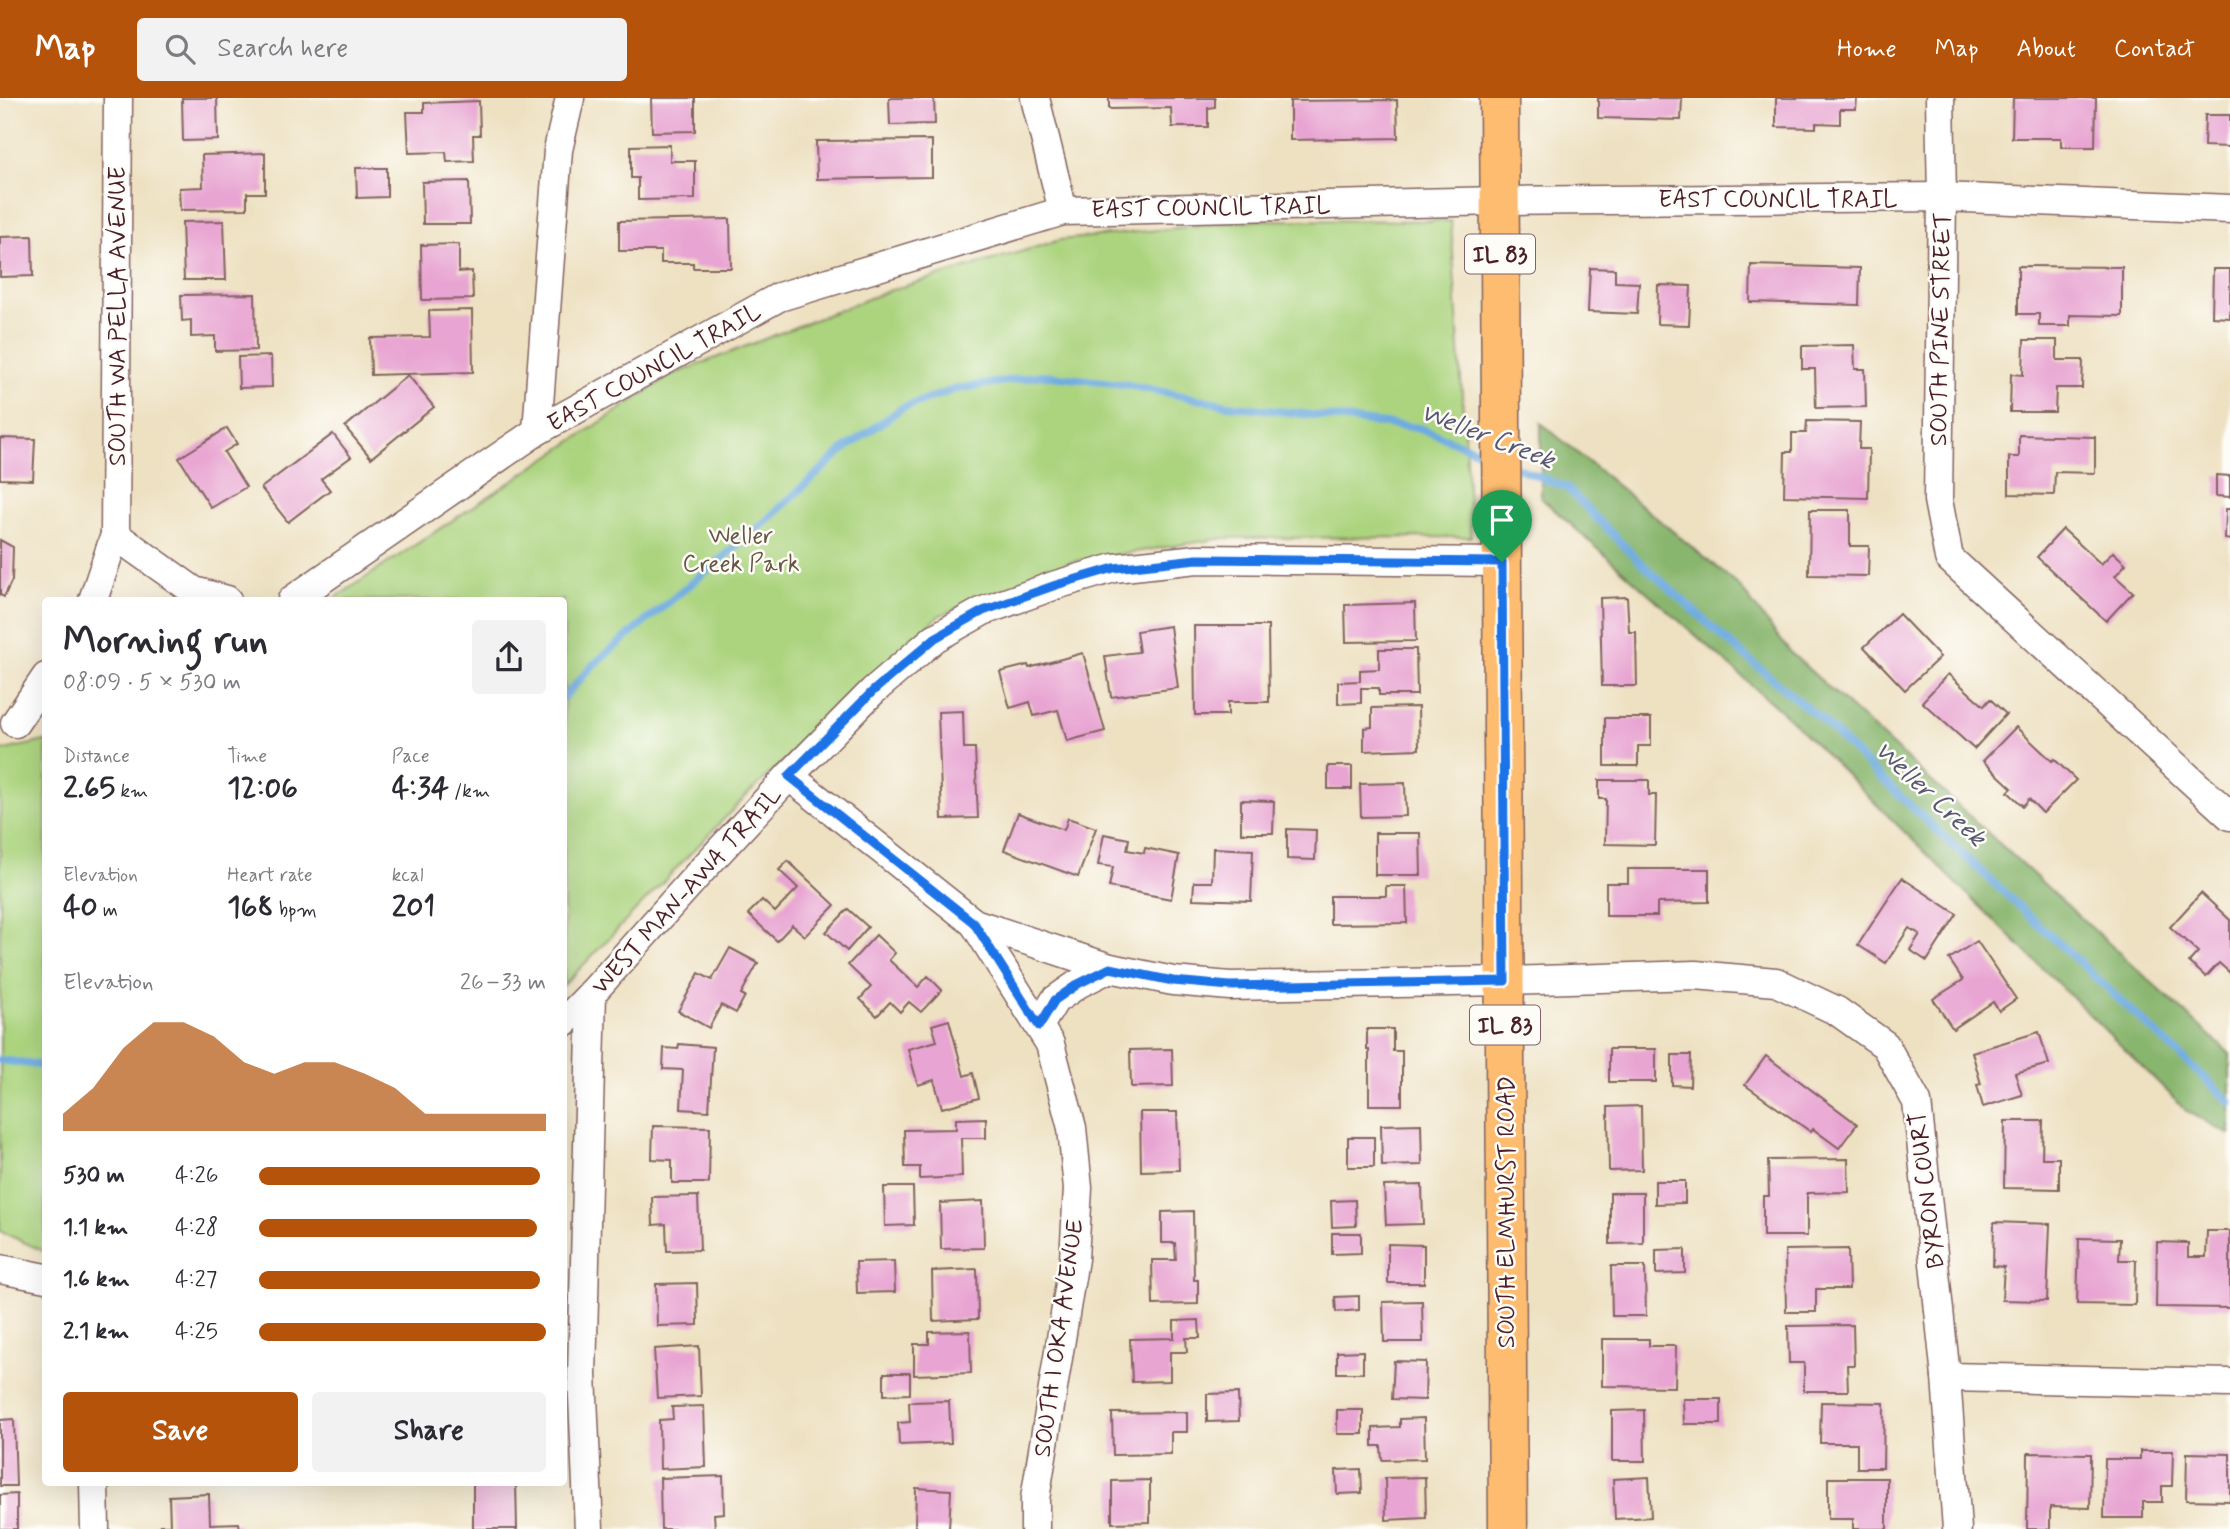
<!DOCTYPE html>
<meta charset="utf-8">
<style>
:root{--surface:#fff;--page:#f2f2f3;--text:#2b2b33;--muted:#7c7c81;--accent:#b45309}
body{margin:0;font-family:Mynerve,sans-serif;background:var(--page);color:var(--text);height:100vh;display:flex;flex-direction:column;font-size:26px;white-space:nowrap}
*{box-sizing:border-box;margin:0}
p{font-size:23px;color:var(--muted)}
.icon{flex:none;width:38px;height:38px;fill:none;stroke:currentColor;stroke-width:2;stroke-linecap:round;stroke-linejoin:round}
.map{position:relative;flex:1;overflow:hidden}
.details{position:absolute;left:42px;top:499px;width:525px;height:889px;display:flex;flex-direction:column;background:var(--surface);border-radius:7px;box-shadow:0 7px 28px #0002}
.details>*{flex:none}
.pin{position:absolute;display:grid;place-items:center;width:60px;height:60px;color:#fff;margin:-72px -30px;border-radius:50% 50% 50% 0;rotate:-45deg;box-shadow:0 0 7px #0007}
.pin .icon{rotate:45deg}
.round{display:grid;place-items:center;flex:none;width:74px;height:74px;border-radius:7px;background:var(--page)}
.headline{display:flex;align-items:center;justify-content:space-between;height:119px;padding:0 21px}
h1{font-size:38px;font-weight:700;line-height:52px}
.stats{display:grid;grid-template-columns:repeat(3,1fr);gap:10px;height:119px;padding:7px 21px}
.stats div{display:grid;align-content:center}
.stats b{font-size:30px;font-weight:700}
.stats small{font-size:19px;font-weight:400}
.stats p{font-size:19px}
.chart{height:196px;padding:14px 21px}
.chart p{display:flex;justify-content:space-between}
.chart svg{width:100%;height:126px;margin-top:7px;fill:var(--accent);opacity:.7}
.action{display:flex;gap:14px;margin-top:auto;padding:14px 21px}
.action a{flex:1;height:80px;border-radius:7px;background:var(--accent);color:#fff;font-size:28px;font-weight:700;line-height:80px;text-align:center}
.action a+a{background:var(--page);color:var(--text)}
ul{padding:0 21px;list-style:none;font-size:23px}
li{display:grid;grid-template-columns:112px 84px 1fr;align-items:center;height:52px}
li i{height:18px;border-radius:9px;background:var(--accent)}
header{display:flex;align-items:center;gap:42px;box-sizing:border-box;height:98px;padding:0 35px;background:var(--accent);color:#fff}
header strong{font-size:33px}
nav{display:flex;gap:38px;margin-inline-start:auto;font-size:24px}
.search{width:490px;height:63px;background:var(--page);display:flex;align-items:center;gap:18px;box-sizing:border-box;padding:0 24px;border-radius:7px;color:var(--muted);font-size:26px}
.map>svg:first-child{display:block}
.green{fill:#acd47f;stroke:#7b7a55;stroke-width:2}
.forest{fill:#89b66e;stroke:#6a6a4c;stroke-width:2}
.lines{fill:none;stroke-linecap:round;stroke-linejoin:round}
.stream{stroke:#6eabdf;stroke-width:8}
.building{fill:#e8a4d2}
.street-casing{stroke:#836360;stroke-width:31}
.primary-casing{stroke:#836360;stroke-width:41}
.street{stroke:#fff;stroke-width:28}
.primary{stroke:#fdbc6f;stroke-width:38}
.route-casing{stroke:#fff;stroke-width:14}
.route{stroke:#1a73e8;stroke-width:9}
.labels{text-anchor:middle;stroke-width:5;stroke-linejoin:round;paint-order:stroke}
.shield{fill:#fdfcf7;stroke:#806168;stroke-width:2}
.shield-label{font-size:23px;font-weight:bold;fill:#4a1f2b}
.street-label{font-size:24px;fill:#4a1f2b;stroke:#fdfcf7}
.park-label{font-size:24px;fill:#675544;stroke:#fdfcf7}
.water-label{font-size:26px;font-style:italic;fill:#585773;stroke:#fdfcf7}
</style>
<header>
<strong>Map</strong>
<div class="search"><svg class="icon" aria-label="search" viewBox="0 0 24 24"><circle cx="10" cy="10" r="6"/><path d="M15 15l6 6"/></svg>Search here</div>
<nav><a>Home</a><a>Map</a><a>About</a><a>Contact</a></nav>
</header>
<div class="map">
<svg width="2230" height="1431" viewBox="0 0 2230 1431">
<rect width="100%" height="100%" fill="#fdfcf7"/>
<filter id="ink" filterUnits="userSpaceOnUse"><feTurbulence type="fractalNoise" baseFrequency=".0143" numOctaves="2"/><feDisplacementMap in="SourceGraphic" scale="14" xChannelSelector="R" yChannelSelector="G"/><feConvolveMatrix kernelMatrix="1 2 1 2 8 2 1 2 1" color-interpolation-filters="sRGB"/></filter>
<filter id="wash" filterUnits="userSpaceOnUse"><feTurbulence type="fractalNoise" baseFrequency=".00686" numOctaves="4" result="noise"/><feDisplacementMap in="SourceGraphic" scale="28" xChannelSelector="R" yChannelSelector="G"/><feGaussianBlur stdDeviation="1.57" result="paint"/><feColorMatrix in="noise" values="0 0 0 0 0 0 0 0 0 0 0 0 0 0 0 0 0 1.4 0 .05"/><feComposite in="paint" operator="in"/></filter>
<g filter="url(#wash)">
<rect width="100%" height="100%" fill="#eee1c2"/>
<g class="green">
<polygon points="1254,122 1451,123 1471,439 1224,440 1071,464 940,517 745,699 564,887 564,502 332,502 672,277 888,193 1060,142"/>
<polygon points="45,643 46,643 45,1154 0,1133 0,653"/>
</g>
<polygon class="forest" points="1541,325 1738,487 1791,555 2230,956 2230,1037 2187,1013 1791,622 1541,400"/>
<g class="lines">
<g class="stream">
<polyline points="1511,367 1567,390 1638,462 1733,548 1824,624 1872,672 2230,1004"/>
<polyline points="564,599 594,566 756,432 843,352 902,310 956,291 1043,277 1123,286 1228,307 1420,330 1489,358"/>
<polyline points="0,962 46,968"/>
</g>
</g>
<g id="blocks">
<g class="building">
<polygon points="182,0 217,0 218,42 183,43"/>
<polygon points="651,0 695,0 695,33 652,34"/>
<polygon points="889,0 934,0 935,26 890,27"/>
<polygon points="1109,0 1215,0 1215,9 1208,10 1208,29 1172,29 1171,10 1109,11"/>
<polygon points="1598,0 1682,0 1681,22 1598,20"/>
<polygon points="1776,0 1857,0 1856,11 1840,11 1840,26 1816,25 1816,30 1776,29"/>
<polygon points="2013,0 2096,0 2095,49 2061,49 2061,40 2012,40"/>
<polygon points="1397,2 1398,40 1290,42 1290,3"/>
<polygon points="479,3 480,37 473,37 474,63 447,64 446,54 409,55 407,14 424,14 424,5"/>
<polygon points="2205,17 2230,17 2230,49 2204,48"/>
<polygon points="932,42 932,79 817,81 816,43"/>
<polygon points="670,47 670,63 695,63 695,101 638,102 638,80 631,80 631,48"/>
<polygon points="265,55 265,95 247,95 247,111 180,112 179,90 203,89 202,57"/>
<polygon points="356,70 387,70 387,99 357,100"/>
<polygon points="469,83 470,126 423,126 422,84"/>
<polygon points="730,121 731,170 693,170 693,165 661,165 661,153 619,153 619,123"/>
<polygon points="224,123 226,182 184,182 182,124"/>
<polygon points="32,138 33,178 0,179 0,139"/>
<polygon points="459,146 459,174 472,173 473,201 422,202 421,147"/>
<polygon points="1751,167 1860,170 1859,207 1750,204"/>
<polygon points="2018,168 2122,169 2122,218 2070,217 2070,228 2039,228 2039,216 2018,216"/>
<polygon points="1590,170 1615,171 1615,184 1639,185 1637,216 1588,214"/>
<polygon points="2213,171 2230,171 2230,220 2212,219"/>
<polygon points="1658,187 1691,188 1689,227 1657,226"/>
<polygon points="255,196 256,252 215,253 215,238 191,239 191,222 182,223 181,197"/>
<polygon points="472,212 473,274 371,277 370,240 430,239 429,213"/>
<polygon points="2024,242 2057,242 2057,262 2083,262 2082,290 2056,290 2055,314 2010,314 2011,276 2023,277"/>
<polygon points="1854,247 1855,271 1865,271 1866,309 1816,310 1815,271 1802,271 1802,248"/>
<polygon points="271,258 272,289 239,290 238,259"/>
<polygon points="408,277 434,309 371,360 345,329"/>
<polygon points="1807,323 1860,324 1859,351 1869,351 1868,400 1784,398 1785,354 1792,354 1792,335 1806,335"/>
<polygon points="227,330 237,346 224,354 246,389 211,410 179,360"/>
<polygon points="333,336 351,359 321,381 330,392 288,424 261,390"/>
<polygon points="2019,337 2095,339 2095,375 2055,374 2054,397 2009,396 2009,359 2019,359"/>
<polygon points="0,340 35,341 33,382 0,381"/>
<polygon points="2216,377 2230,378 2230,399 2216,398"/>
<polygon points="2226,411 2230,411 2230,442 2225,441"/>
<polygon points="1810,412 1850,412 1850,448 1869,448 1868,478 1809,477"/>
<polygon points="2063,431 2101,466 2113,454 2126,466 2115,478 2133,494 2106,523 2037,459"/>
<polygon points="0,442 13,449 12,482 4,499 0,497"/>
<polygon points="1627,499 1629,534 1636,534 1637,588 1602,588 1600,500"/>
<polygon points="1415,505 1416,543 1346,544 1345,507"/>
<polygon points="1899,516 1940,559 1905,592 1864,549"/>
<polygon points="1170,528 1178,590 1111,599 1105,558 1139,554 1136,533"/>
<polygon points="1194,528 1268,528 1269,604 1228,604 1228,617 1195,617"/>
<polygon points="1379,551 1416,551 1417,597 1379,597 1379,590 1361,590 1361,605 1338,606 1338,584 1360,583 1360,572 1379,571"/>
<polygon points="1083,555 1105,633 1067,643 1058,612 1034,618 1030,604 1010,610 1000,574 1028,567 1029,570"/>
<polygon points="1948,576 1984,608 1990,601 2006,616 1974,651 1922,604"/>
<polygon points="1418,609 1419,651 1364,653 1364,630 1372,629 1372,610"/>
<polygon points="963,613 964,650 975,650 978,720 942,721 938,614"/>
<polygon points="1605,620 1651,620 1651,648 1638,648 1638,668 1605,668"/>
<polygon points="2016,629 2052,663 2054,661 2076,682 2043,715 2029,701 2023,708 2008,694 2012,690 1983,663"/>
<rect x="1328" y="668" width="24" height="23"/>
<polygon points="1599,682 1649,682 1649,697 1656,697 1655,747 1605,746 1606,701 1599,701"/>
<polygon points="1405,685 1406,718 1361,719 1360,686"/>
<polygon points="1241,702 1274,703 1273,735 1241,735"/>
<polygon points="1018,715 1064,732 1068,720 1096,730 1078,779 1004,752"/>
<polygon points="1287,731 1316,732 1315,762 1287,761"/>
<polygon points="1375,735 1420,735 1421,777 1375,777"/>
<polygon points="1104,736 1129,741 1127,752 1144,755 1145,750 1179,757 1171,801 1109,789 1113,769 1098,767"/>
<polygon points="1213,750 1253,752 1251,803 1193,801 1194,784 1212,784"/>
<polygon points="788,763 835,807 805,838 792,827 777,843 748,816 762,802 775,814 798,790 779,772"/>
<polygon points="1628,771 1709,771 1709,804 1657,805 1657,818 1606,818 1606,785 1628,785"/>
<polygon points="1902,780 1957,816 1927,863 1910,852 1920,836 1909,830 1886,865 1858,847"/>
<polygon points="1386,788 1406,788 1407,825 1330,826 1330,798 1386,798"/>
<polygon points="2201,795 2230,822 2230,875 2219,865 2206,879 2189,864 2198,854 2170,829"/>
<polygon points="848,811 868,829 847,853 826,834"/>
<polygon points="876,837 895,855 889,862 918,889 928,878 942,892 921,914 909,904 900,914 890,904 877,918 860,901 871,889 848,867"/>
<polygon points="1977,843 2016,901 1999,913 1993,904 1953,931 1933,901 1963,882 1949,861"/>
<polygon points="730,850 758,865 741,896 745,898 736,915 721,907 709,930 678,913 699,875 712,882"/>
<polygon points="949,922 964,978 973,975 979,1000 942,1010 934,982 918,987 908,951 937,943 932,927"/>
<polygon points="1367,931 1393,931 1393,953 1402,953 1402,1007 1369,1007 1369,952 1367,952"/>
<polygon points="2039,934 2049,966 2015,975 2022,997 1983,1009 1977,987 1981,986 1972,954"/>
<polygon points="679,946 713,949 709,1013 681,1011 683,972 663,971 664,950 678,951"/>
<polygon points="1172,951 1173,988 1131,989 1130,952"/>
<rect x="1609" y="951" width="47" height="33"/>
<polygon points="1672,957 1691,957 1690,988 1672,987"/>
<polygon points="1766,958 1857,1026 1839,1050 1813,1031 1811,1034 1745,987"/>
<polygon points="1641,1008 1642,1072 1609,1073 1608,1009"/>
<polygon points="1140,1014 1177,1014 1179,1072 1141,1073"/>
<polygon points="986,1020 986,1040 961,1040 962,1079 920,1081 920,1069 905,1069 904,1032 956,1031 956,1021"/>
<polygon points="2005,1023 2043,1023 2042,1060 2059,1060 2059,1091 2004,1090"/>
<polygon points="1421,1026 1422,1067 1382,1068 1381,1027"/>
<polygon points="653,1028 710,1029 709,1085 672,1085 672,1062 652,1061"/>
<rect x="1348" y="1039" width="26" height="30"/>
<polygon points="1848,1061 1849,1094 1807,1095 1807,1138 1763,1138 1763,1098 1769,1098 1768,1062"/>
<polygon points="1655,1083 1685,1083 1685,1105 1655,1106"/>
<polygon points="1422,1087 1423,1126 1386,1127 1384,1088"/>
<polygon points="884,1089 913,1089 914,1127 885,1128"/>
<polygon points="1610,1095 1643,1095 1643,1145 1610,1146"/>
<polygon points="698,1098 700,1152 667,1153 666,1126 653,1127 652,1099"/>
<polygon points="1355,1102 1356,1128 1332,1129 1331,1103"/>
<polygon points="983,1103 984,1150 941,1151 940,1105"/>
<polygon points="1193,1113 1194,1182 1198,1182 1198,1206 1153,1207 1152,1162 1176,1162 1175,1145 1162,1145 1162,1114"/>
<polygon points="1994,1124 2050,1126 2047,1203 2002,1202 2004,1169 1993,1168"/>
<polygon points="2207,1133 2230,1133 2230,1210 2156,1209 2157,1144 2188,1145 2188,1159 2206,1159"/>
<polygon points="1332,1135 1361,1135 1361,1155 1332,1156"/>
<polygon points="2079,1140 2120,1141 2119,1162 2136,1162 2135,1207 2077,1206"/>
<polygon points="1388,1146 1424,1147 1424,1185 1388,1185"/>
<polygon points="1685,1151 1685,1175 1656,1176 1656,1152"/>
<polygon points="1848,1151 1849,1191 1816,1191 1816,1214 1786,1214 1785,1152"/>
<polygon points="894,1163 895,1194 857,1195 856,1164"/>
<polygon points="1611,1168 1645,1168 1646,1218 1612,1218"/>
<polygon points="977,1171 978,1221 933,1223 932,1173"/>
<polygon points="697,1185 698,1227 657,1228 656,1186"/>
<polygon points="1359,1198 1359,1212 1336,1214 1335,1199"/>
<polygon points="1422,1203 1423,1244 1384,1244 1383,1204"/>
<polygon points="1199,1222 1200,1240 1186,1240 1187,1254 1170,1254 1170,1283 1132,1284 1130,1241 1174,1240 1174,1223"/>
<polygon points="1853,1227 1854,1267 1847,1267 1848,1293 1804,1293 1804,1265 1789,1265 1788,1228"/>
<polygon points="970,1233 971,1275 914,1277 914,1246 929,1246 929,1234"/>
<polygon points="1602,1241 1649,1241 1649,1248 1676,1248 1675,1289 1602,1288"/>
<polygon points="699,1248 701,1298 657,1300 654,1251"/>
<polygon points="1363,1253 1363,1275 1337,1275 1337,1254"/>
<polygon points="1394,1263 1426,1264 1425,1302 1392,1301"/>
<polygon points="884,1275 910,1275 910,1296 884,1297"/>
<polygon points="1238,1295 1239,1323 1207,1324 1207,1296"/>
<polygon points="1683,1301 1721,1301 1721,1326 1684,1326"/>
<polygon points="949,1303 951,1345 899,1347 898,1325 910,1324 909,1304"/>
<polygon points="1821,1304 1884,1305 1883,1370 1857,1370 1857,1345 1820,1345"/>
<polygon points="704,1308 706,1369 660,1371 659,1322 673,1321 672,1309"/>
<rect x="1337" y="1312" width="26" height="24"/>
<polygon points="1644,1312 1645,1363 1612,1363 1612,1313"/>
<polygon points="1187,1314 1187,1334 1171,1334 1171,1356 1113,1357 1112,1315"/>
<polygon points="1424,1320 1425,1361 1382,1362 1381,1348 1373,1348 1373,1330 1400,1329 1400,1321"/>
<polygon points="14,1321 16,1388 0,1388 0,1322"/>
<polygon points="2140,1353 2173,1353 2172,1388 2162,1388 2162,1404 2143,1404 2143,1420 2104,1420 2105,1361 2140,1361"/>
<polygon points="2028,1355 2091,1356 2090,1410 2050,1409 2050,1431 2027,1431"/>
<polygon points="2187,1355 2230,1356 2230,1403 2186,1402"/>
<polygon points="1361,1371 1362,1395 1337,1396 1336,1372"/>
<polygon points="723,1378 724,1415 714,1416 715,1431 661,1431 660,1380"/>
<polygon points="1425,1379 1426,1420 1386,1422 1385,1380"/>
<polygon points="1649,1379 1651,1419 1615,1421 1613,1381"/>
<polygon points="1828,1380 1887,1380 1887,1431 1853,1431 1853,1421 1828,1421"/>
<polygon points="1150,1382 1150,1424 1112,1425 1112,1383"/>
<polygon points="473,1384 516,1384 517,1431 473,1431"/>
<polygon points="916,1390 951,1392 949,1431 915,1431"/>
<polygon points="17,1396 17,1431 0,1431 0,1397"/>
<polygon points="209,1396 210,1426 239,1425 240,1431 160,1431 160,1427 170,1427 169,1398"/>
</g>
</g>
</g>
<g filter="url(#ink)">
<use href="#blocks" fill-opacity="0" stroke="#836360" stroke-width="2"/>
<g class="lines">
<defs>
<g id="street">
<polyline points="1035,0 1063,113"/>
<polyline points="1940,0 1942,99 1938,402 1949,460 2230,718"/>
<polyline points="537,333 558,52 570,0"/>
<polyline points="115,437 194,493 227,502"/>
<polyline points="93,502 115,437 118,0"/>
<polyline points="292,502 537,333 779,199 1063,113 1500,103 1942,99 2230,111"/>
<polyline points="15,625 46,579"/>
<polyline points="789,678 974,825 1110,870 1173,883 1230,888 1505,883 1695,877 1776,884 1837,913 1885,947 1917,1004 1946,1279 1957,1431"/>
<polyline points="974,825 1050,946 1072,1030 1078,1090 1074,1161 1035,1401 1035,1431"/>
<polyline points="564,924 592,895 701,773 789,678 873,593 935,540 983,513 1056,487 1114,470 1197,461 1502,464"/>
<polyline points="1039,928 1055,902 1078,886 1110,870"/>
<polyline points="0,1171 46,1180"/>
<polyline points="1946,1279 2230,1285"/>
<polyline points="94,1384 95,1431"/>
<polyline points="589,1431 582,1277 592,895"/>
</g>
<polyline id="primary" points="1499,0 1508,1431"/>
</defs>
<use href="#street" class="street-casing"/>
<use href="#primary" class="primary-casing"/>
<use href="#street" class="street"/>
<use href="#primary" class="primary"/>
</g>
</g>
<g class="lines" filter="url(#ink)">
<defs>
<polygon id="route" points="1197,461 1502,464 1505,883 1230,888 1173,883 1110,870 1078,886 1055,902 1039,928 974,825 789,678 873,593 935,540 983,513 1056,487 1114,470"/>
</defs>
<use href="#route" class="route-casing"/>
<use href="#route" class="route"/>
</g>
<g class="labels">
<g class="shield">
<rect x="1465" y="136.5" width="70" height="39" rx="5"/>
<rect x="1470" y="907.5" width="70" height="39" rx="5"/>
</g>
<g class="shield-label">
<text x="1500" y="164">IL 83</text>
<text x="1505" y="935">IL 83</text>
</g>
<g class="street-label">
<text x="1778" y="109">EAST COUNCIL TRAIL</text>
<text transform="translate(1211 109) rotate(-1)" y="8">EAST COUNCIL TRAIL</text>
<text transform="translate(117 218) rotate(-90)" y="8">SOUTH WA PELLA AVENUE</text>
<text transform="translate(1940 231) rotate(-89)" y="8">SOUTH PINE STREET</text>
<text transform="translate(654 269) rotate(-29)" y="8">EAST COUNCIL TRAIL</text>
<text transform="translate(686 792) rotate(-48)" y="8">WEST MAN-AWA TRAIL</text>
<text transform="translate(1926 1092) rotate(-97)" y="8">BYRON COURT</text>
<text transform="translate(1506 1114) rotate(-90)" y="8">SOUTH ELMHURST ROAD</text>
<text transform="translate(1058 1240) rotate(-82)" y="8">SOUTH I OKA AVENUE</text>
</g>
<g class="park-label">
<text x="741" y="445">Weller<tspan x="741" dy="28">Creek Park</tspan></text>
</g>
<g class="water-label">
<text transform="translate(1488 337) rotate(21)" y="9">Weller Creek</text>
<text transform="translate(1931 695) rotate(43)" y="9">Weller Creek</text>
</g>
</g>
</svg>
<div class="pin" style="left:1502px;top:464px;background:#1e9e55"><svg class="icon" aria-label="arrive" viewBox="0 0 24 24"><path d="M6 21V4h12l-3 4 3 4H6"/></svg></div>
<section class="details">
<div class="headline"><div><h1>Morning run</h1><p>08:09 · 5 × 530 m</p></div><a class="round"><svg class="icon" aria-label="share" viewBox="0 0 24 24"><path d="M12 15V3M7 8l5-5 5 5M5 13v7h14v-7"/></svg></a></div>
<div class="stats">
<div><p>Distance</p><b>2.65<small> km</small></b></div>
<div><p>Time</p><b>12:06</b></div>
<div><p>Pace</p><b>4:34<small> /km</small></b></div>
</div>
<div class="stats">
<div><p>Elevation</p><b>40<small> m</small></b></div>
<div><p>Heart rate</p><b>168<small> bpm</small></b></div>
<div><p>kcal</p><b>201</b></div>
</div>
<div class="chart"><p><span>Elevation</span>26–33 m</p>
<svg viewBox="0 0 160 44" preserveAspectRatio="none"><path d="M0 44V38L10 29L20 15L30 6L40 6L50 11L60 20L70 24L80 20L90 20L100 24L110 29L120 38L130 38L140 38L150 38L160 38V44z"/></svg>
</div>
<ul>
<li><b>530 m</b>4:26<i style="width:98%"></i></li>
<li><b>1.1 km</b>4:28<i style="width:97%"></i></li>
<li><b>1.6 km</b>4:27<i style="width:98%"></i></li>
<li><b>2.1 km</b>4:25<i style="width:100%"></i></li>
</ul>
<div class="action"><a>Save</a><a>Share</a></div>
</section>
</div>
